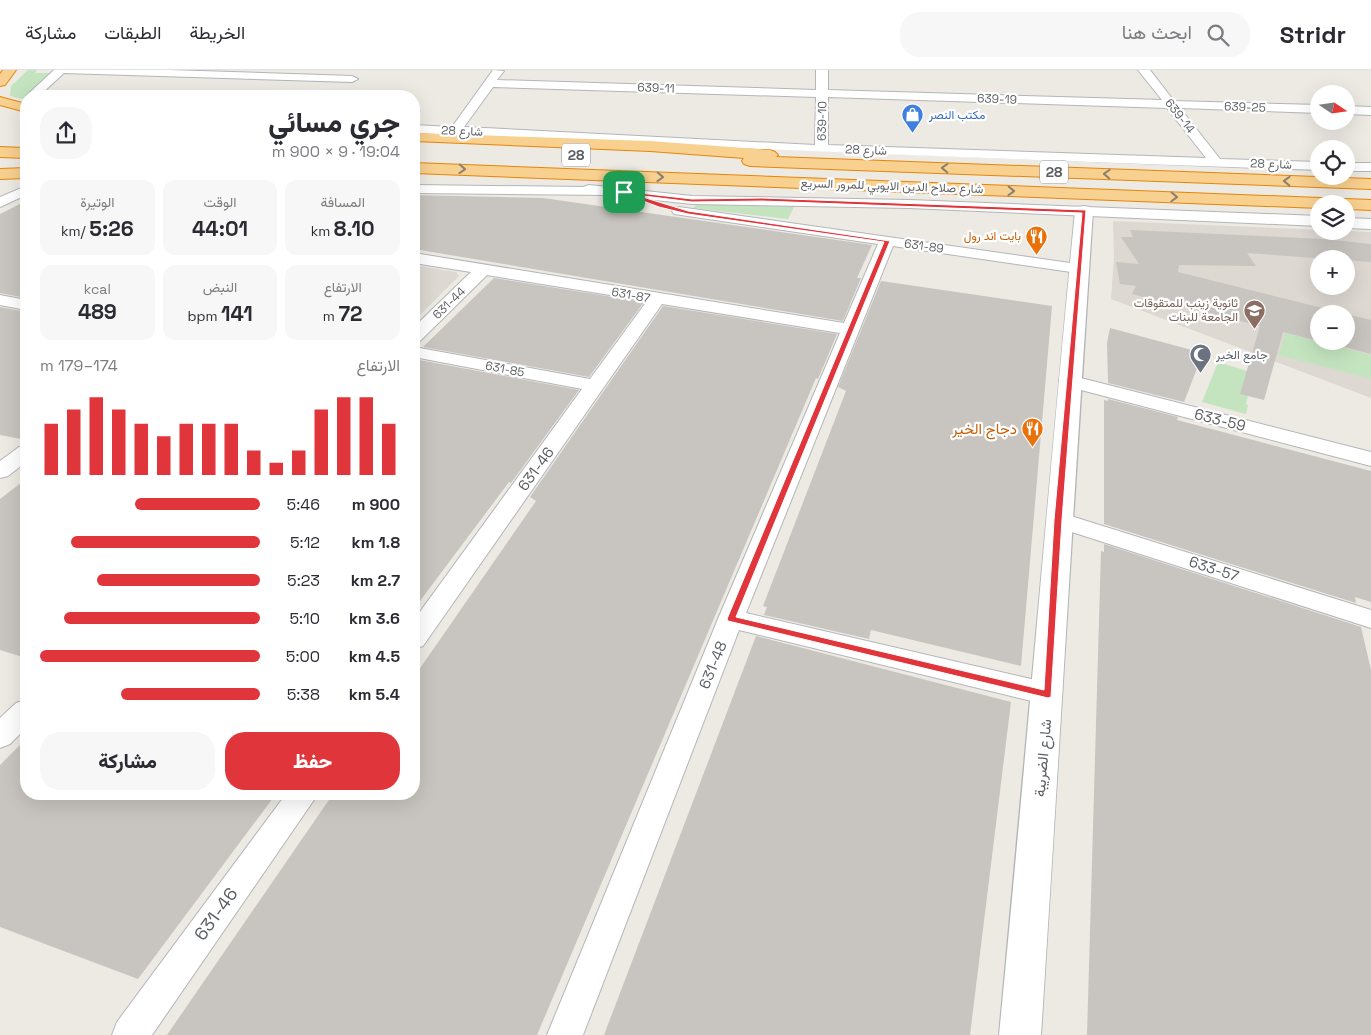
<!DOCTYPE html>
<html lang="ar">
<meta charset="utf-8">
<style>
:root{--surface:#fff;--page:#f7f7f7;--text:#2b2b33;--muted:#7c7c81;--line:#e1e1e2;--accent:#e1353c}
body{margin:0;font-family:"Space Grotesk",Vazirmatn,sans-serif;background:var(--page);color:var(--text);direction:rtl;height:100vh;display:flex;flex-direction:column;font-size:19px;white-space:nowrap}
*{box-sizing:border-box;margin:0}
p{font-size:16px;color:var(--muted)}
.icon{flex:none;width:28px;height:28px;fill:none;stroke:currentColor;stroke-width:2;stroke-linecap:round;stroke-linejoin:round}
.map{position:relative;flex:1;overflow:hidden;direction:ltr}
.details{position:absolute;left:20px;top:20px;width:400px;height:710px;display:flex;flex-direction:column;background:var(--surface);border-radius:20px;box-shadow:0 5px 20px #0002;direction:rtl}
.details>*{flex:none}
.needle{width:32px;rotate:103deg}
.tools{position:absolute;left:1310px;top:15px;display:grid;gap:10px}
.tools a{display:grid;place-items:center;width:45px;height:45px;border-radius:50%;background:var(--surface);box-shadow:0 5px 20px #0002;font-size:25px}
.pin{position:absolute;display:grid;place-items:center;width:42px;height:42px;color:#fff;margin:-21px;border-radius:10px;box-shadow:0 2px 8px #0006}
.round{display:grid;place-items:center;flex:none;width:52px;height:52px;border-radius:20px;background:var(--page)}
.head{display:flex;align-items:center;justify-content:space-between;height:85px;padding:0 20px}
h1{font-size:28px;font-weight:800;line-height:38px}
.metrics{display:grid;grid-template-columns:repeat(3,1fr);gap:8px;height:85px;padding:5px 20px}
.metrics div{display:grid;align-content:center;border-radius:12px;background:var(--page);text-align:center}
.metrics b{font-size:21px;font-weight:800}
.metrics small{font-size:14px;font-weight:400}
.metrics p{font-size:14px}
.chart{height:140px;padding:10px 20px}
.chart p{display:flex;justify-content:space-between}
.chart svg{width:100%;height:90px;margin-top:5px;stroke:var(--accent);stroke-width:6}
.primary-button{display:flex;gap:10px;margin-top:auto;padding:10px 20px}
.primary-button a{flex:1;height:58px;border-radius:20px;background:var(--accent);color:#fff;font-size:20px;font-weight:800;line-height:58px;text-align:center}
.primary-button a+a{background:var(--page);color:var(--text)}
ul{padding:0 20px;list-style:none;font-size:16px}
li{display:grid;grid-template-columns:80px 60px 1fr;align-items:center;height:38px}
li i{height:12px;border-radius:6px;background:var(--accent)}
header{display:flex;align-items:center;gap:30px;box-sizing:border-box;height:70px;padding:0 25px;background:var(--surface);border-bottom:1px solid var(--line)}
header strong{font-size:24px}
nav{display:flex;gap:28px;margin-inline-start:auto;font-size:18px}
.search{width:350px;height:45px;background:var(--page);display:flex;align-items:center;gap:12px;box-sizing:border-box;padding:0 18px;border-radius:20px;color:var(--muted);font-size:19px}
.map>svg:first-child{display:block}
.education{fill:#ddd8d1;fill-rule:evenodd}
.green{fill:#c4e4c0}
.building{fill:#c8c4bf}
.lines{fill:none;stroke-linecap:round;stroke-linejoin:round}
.minor-casing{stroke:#b3b6b9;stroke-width:2}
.tertiary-casing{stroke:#b3b6b9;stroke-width:2}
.motorway-casing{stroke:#e5860b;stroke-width:2}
.minor{fill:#fff;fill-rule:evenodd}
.tertiary{fill:#fff;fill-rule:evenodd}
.motorway{fill:#f8d08f;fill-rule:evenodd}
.oneway{stroke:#8a8170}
.route{fill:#e1353c;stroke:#fff;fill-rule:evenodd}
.labels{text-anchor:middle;stroke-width:4.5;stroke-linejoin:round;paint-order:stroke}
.far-street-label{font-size:12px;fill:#5b5f63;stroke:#fff}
.far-shop-label{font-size:12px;fill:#366cbe;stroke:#fff;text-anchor:start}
.far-food-label{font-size:12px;fill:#c56008;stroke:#fff;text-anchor:end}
.far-education-label{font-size:12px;fill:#785e54;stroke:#fff;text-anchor:end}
.far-worship-label{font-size:12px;fill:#5b616d;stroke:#fff;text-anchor:start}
.shield{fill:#fff;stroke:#8c8f92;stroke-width:1}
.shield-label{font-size:14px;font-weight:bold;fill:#5b5f63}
.street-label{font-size:15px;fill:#5b5f63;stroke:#fff}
.food-label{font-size:15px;fill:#c56008;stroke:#fff;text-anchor:end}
.near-street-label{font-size:18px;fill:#5b5f63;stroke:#fff}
</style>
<header>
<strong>Stridr</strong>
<div class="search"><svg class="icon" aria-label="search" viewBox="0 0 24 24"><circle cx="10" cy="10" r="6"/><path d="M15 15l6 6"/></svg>ابحث هنا</div>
<nav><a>الخريطة</a><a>الطبقات</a><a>مشاركة</a></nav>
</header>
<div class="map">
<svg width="1371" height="965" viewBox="0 0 1371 965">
<rect width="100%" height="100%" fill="#ede9e3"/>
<g class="education">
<path d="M1113 151 1371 162V328L1111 229 1114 188ZM1319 189H1346V216H1319ZM1319 244H1346V271H1319Z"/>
<polygon points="414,195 456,202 459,206 414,251"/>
</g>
<g class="green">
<polygon points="28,0 37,0 35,3 54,3 26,26 26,30 10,26 11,16"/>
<polygon points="697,134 794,137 788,149 693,138"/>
<polygon points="1286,263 1371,285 1371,309 1278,285"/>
<polygon points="1218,292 1247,301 1248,326 1246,334 1248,335 1246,344 1202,332"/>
</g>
<g class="building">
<polygon points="414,125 543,128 872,175 857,208 861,208 843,251 414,179"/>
<polygon points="26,131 26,228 0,223 0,144"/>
<polygon points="1130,160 1323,169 1371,174 1371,192 1247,183 1256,196 1179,195 1178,202 1371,250 1371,284 1322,271 1346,271 1346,244 1319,244 1319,271 1283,262 1264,330 1240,324 1260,256 1132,224 1136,216 1120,214 1116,192 1139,194 1121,167 1133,167"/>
<polygon points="494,208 644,232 589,307 423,277"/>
<polygon points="881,211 1052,236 1021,596 871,560 869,569 764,545 767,537 763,536 846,321 838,317"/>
<polygon points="663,236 837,264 818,309 816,308 537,965 167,965 333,724 414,724 414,607 536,431 530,427"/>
<polygon points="0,237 26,242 26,370 0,365"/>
<polygon points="1110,258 1203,283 1184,332 1108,313 1107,273"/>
<polygon points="414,289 579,320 511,413 509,412 414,539"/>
<polygon points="1108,329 1178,347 1177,350 1371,401 1371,532 1355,527 1356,533 1104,454 1104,330 1108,331"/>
<polygon points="26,409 26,588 0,580 0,429"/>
<polygon points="1104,474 1361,557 1371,600 1371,965 1087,965 1101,481 1104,482"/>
<polygon points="756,566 1011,632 970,965 604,965"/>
<polygon points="26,669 26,724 276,724 138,909 0,857 0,695"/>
</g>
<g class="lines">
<defs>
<g id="minor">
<polygon points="54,0 169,0 352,6 358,9 352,12 64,3 39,26 26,26"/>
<path d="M493 0 504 1 497 10 816 20V0H828V20L1162 30 1138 0H1150L1174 31 1319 35V43L1180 38 1220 89 1319 92V100C1017 90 715 78 414 63V55L452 57ZM493 17 816 27 815 75 464 57ZM828 27 1167 38 1206 88 828 75Z"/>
<polygon points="1346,36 1371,37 1371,45 1346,44"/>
<rect x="1346" y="93" width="25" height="8"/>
<polygon points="414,115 583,117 589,115 692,126 909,130 1319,146 1319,156 909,138 692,134 608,125 414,123"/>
<polygon points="26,116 26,125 0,137 0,127"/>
<polygon points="679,137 1084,195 1086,198 1084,201 1078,203 893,176 746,543 1048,613 1058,616 1062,624 1058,632 1048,635 739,560 583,965 547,965 718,549 840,263 662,234 423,576 414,579 414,550 582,319 414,287 414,277 590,309 647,231 487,205 420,271 414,272 414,257 471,202 414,193 414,183 844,253 878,174 674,144 672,141"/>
<polygon points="1346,148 1371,149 1371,159 1346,158"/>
<polygon points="0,225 26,230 26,240 0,235"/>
<polygon points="1069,305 1371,382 1371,396 1062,315 1059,311 1062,307"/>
<polygon points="26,376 26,392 8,406 0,408 0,391 19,377"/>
<polygon points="1058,442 1371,540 1371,558 1050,455 1047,450 1050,445"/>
<polygon points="26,630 26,658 10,674 0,678 0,648 16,633"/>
<polygon points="286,724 318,724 152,965 112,965 117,952"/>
</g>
<path id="tertiary" d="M1084 136 1090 137 1093 141C1074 416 1059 690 1041 965H999C1026 690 1048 416 1075 141L1078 137Z"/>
<g id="motorway">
<polygon points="3,0 16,0 5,15 0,16 0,4"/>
<polygon points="0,27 26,34 26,42 0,35"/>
<polygon points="414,63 650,71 770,80 775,82 778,85 776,87 1371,109 1371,119 750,96 744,94 742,91 744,88 650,81 414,71"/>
<polygon points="0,77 26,78 26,88 0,87"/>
<polygon points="414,93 1371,130 1371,140 1346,139 1346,134 1319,134 1319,138 414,103"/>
<polygon points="26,98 26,108 0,109 0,99"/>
</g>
</defs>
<use href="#minor" class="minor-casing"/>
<use href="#tertiary" class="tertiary-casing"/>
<use href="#motorway" class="motorway-casing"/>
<use href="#minor" class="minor"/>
<use href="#tertiary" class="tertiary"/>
<use href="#motorway" class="motorway"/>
</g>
<defs><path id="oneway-chevron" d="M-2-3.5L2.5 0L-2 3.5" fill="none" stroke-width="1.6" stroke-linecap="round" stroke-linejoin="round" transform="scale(1.25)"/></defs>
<g class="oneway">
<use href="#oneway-chevron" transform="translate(945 98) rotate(-178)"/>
<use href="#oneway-chevron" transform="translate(462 99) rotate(2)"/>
<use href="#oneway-chevron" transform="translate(1107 104) rotate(-178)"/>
<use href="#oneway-chevron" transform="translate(660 107) rotate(2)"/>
<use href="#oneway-chevron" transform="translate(1287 111) rotate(-178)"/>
<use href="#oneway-chevron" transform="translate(1011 121) rotate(2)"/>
<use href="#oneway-chevron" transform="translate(1174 127) rotate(2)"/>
</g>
<path class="route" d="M622 121 692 129 762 128 1086 140 1062 450 1051 627 1048 628 728 551 727 549 884 172 688 144 659 137 622 123ZM636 125 692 132 762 131 1082 143 1054 450 1044 620 736 547 890 171 688 141Z"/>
<defs>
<symbol id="shop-pin" viewBox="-11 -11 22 30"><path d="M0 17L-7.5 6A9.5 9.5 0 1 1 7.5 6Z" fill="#3f7fe0" stroke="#fff"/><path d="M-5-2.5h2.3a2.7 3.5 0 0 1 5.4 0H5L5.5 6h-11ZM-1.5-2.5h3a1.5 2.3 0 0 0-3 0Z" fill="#fff"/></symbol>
<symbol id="restaurant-pin" viewBox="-11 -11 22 30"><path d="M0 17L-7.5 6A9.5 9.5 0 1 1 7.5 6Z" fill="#e8710a" stroke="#fff"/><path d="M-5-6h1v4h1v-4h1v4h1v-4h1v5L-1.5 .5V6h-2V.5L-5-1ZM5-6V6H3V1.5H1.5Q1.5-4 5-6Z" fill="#fff"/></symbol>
<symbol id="school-pin" viewBox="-11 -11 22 30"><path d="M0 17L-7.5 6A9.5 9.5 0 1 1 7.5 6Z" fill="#8d6e63" stroke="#fff"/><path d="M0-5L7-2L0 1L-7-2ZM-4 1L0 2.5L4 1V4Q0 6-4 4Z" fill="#fff"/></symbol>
<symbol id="mosque-pin" viewBox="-11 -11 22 30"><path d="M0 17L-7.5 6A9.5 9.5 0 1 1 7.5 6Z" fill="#6b7280" stroke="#fff"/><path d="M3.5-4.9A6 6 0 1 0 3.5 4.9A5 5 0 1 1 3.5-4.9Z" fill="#fff"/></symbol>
</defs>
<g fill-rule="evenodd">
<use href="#shop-pin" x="900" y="32" width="25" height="34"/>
<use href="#restaurant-pin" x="1024" y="154" width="25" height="34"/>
<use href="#school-pin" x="1242" y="228" width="25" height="34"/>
<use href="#mosque-pin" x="1188" y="272" width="25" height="34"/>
<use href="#restaurant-pin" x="1020" y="346" width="25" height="34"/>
</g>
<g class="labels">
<g class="far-street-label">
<text transform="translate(656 18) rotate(2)" y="4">639-11</text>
<text transform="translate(997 29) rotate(2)" y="4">639-19</text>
<text transform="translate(1245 37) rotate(2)" y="4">639-25</text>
<text transform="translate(1180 46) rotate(52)" y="4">639-14</text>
<text transform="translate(822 51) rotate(-89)" y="4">639-10</text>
<text transform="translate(462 61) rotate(2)" y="4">شارع 28</text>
<text transform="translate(866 80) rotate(2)" y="4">شارع 28</text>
<text transform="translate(1271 94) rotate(2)" y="4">شارع 28</text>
<text transform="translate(892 116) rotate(2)" y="4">شارع صلاح الدين الايوبي للمرور السريع</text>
<text transform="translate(924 176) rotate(8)" y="4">631-89</text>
<text transform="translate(631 225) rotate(10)" y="4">631-87</text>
<text transform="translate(449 233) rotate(-44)" y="4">631-44</text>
<text transform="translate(505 299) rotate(11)" y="4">631-85</text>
</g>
<g class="far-shop-label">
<text x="929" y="49">مكتب النصر</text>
</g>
<g class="far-food-label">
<text x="1021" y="170">بايت اند رول</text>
</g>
<g class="far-education-label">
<text x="1238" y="237">ثانوية زينب للمتقوقات<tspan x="1238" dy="14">الجامعة للبنات</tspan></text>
</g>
<g class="far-worship-label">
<text x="1216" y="289">جامع الخير</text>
</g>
<g class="shield">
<rect x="562" y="73.5" width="28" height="23" rx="4"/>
<rect x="1040" y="90.5" width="28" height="23" rx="4"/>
</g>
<g class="shield-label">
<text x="576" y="90">28</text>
<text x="1054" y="107">28</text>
</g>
<g class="street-label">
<text transform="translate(1220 350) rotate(14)" y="5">633-59</text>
<text transform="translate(536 399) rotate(-54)" y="5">631-46</text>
<text transform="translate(1214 499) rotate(18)" y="5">633-57</text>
<text transform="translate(713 595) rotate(-68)" y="5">631-48</text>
<text transform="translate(1043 688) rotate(-85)" y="5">شارع الضريبة</text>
</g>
<g class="food-label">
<text x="1017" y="364">دجاج الخير</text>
</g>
<g class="near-street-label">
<text transform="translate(216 844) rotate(-54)" y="6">631-46</text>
</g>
</g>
</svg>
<div class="tools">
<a><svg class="needle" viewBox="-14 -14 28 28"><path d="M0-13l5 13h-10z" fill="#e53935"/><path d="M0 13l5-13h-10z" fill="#7c7c81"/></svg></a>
<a><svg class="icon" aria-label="locate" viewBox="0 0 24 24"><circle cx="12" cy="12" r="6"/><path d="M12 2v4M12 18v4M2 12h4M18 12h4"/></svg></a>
<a><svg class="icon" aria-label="layers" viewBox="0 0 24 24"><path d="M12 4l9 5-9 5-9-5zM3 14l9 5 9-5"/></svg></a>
<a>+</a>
<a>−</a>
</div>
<div class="pin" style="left:624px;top:122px;background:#1e9e55"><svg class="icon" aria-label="arrive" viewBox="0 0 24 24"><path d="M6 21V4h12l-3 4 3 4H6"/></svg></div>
<section class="details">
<div class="head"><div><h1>جري مسائي</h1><p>19:04 · 9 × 900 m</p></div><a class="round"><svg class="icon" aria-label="share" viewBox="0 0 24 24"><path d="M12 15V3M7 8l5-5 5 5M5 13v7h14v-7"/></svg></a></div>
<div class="metrics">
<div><p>المسافة</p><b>8.10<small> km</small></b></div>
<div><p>الوقت</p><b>44:01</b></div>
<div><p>الوتيرة</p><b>5:26<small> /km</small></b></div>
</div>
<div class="metrics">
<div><p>الارتفاع</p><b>72<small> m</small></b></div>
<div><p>النبض</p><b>141<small> bpm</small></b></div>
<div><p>kcal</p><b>489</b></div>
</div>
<div class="chart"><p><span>الارتفاع</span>174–179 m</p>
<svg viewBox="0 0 160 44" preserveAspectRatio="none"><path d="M5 44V19M15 44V12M25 44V6M35 44V12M45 44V19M55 44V25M65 44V19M75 44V19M85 44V19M95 44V32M105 44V38M115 44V32M125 44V12M135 44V6M145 44V6M155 44V19"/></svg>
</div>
<ul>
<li><b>900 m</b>5:46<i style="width:57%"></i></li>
<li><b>1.8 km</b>5:12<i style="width:86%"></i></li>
<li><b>2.7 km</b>5:23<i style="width:74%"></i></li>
<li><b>3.6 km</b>5:10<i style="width:89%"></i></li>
<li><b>4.5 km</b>5:00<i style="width:100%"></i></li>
<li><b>5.4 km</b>5:38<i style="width:63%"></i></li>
</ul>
<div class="primary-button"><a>حفظ</a><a>مشاركة</a></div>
</section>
</div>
